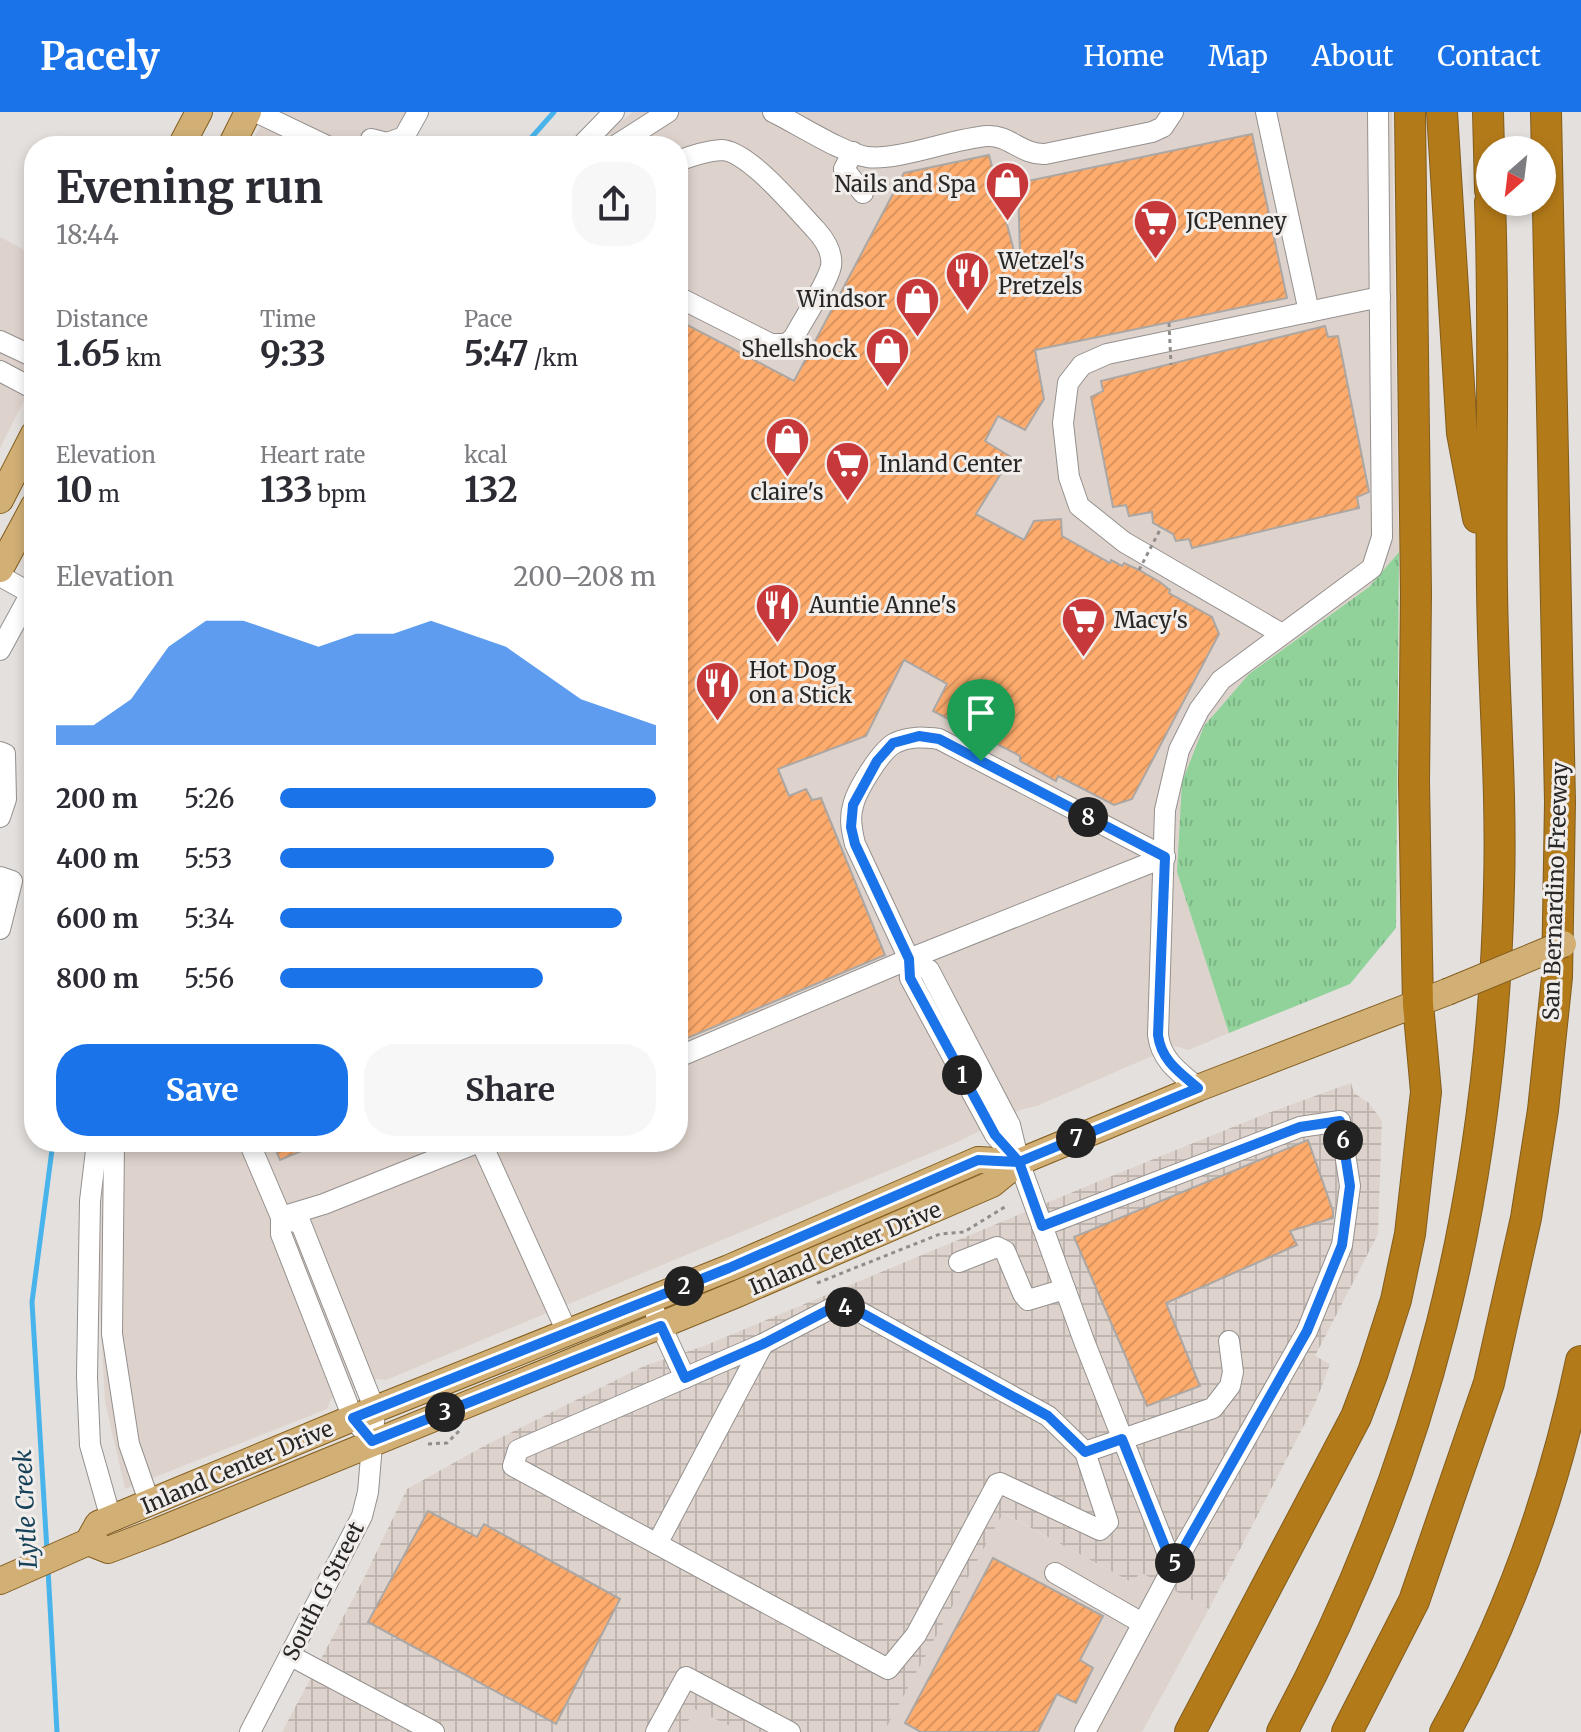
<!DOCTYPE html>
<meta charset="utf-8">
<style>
:root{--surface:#fff;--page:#f7f7f7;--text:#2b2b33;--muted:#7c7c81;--accent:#1a73e8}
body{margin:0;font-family:Merriweather,serif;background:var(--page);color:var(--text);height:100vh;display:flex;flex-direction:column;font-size:30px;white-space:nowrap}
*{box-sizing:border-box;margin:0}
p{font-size:26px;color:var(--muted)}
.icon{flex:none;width:44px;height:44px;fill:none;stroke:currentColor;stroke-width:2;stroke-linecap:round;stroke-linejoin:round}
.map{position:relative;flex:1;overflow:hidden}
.details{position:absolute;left:24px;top:24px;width:664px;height:1016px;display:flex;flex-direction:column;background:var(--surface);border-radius:32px;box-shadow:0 4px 12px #0003}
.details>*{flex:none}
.needle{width:52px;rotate:208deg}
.controls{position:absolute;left:1476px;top:24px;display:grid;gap:16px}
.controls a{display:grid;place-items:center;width:80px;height:80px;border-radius:50%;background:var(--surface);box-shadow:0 4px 12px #0003;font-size:40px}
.pin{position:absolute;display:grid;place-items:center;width:68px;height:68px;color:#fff;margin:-82px -34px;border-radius:50% 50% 50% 0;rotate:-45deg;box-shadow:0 0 8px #0007}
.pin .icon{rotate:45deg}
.km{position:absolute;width:40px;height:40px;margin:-20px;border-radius:50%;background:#222;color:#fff;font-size:22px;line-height:40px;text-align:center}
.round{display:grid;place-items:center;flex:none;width:84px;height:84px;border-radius:32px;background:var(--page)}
.summary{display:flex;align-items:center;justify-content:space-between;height:136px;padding:0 32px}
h1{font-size:44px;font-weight:700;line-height:60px}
.stats{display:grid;grid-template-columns:repeat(3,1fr);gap:12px;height:136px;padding:8px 32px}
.stats div{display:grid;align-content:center}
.stats b{font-size:34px;font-weight:700}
.stats small{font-size:22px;font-weight:400}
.stats p{font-size:22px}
.chart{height:224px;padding:16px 32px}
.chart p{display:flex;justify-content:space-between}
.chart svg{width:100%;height:144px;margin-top:8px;fill:var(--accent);opacity:.7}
.primary-button{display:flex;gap:16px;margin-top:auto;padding:16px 32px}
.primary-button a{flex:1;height:92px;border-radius:32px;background:var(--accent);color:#fff;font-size:32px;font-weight:700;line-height:92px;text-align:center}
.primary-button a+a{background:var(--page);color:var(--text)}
ul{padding:0 32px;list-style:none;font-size:26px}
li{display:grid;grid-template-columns:128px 96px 1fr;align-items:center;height:60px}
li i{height:20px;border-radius:10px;background:var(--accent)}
header{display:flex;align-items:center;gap:48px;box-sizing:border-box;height:112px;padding:0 40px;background:var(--accent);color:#fff}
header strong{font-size:38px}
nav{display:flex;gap:44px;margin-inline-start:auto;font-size:28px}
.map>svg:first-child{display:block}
.built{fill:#ded3cc}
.industrial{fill:url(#industrial-grid)}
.grass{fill:url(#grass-tufts)}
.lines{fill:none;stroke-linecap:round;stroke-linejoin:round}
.stream{stroke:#49b4eb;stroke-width:5}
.building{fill:url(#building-hatch);stroke:#aba7a5;stroke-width:2}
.minor-casing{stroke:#94908e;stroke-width:22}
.major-casing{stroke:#825d1e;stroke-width:28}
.highway-casing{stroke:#825d1e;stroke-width:32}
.path{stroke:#908d8b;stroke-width:3;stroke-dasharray:4 4;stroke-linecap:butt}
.minor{stroke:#fff;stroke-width:20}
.major{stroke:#d1af75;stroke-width:26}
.highway{stroke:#b37a19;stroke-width:30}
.major-bridge-casing{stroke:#825d1e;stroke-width:28;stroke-linecap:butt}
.path-bridge{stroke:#908d8b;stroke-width:3;stroke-dasharray:4 4;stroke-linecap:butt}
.major-bridge{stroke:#d1af75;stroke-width:26}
.route-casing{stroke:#fff;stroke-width:16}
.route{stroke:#1a73e8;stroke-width:10}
.labels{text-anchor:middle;stroke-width:6;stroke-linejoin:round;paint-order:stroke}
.poi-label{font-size:22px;fill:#282726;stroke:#f1edeb;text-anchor:start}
.street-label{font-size:22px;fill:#282726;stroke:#f1edeb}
.water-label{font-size:24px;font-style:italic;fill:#164259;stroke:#f1edeb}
</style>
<header>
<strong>Pacely</strong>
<nav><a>Home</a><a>Map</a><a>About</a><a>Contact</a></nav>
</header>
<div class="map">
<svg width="1581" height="1620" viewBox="0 0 1581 1620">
<defs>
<pattern id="industrial-grid" width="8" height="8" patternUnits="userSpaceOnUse" patternTransform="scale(2)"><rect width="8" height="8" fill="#ded3cc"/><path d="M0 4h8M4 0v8" fill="none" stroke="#beb5af"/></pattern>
<pattern id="grass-tufts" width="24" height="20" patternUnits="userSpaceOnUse" patternTransform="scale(2)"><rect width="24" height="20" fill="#91d29b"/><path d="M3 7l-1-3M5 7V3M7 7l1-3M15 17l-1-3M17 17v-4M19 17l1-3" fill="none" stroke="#7db485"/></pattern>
<pattern id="building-hatch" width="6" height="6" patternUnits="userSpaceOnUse" patternTransform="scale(2)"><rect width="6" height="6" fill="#feac6d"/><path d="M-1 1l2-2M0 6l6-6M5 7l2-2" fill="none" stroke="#da945e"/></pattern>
</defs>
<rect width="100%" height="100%" fill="#e4e0dd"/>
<g class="built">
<polygon points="269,0 426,0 404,34 249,34"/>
<polygon points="633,0 1392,0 1399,440 1369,475 1249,562 1204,614 1177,760 1229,921 1189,938 1175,934 1037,994 1020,998 962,1028 386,1268 377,1267 331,1287 327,1297 125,1377 105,1290 98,1165 105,1030 678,1030 678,34 590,34"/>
<polygon points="0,125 34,143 34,269 0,336"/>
<polygon points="1002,1401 1133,1471 1140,1459 1209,1497 1142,1620 884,1620"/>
<polygon points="694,1596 742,1620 682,1620"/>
</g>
<polygon class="industrial" points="1351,971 1354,981 1369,991 1382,1009 1378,1122 1315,1244 1330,1252 1315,1292 1209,1497 1140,1460 1133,1471 1003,1401 884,1620 742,1620 695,1597 682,1620 282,1620 364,1466 407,1377 484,1334 644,1254 704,1234 1092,1072 1265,1002"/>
<polygon class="grass" points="1399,440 1396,816 1350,872 1229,921 1177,760 1182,670 1204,614 1249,562 1369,475"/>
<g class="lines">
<g class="stream">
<polyline points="524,34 554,0"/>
<polyline points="47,1439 32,1190 53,1030"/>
<polyline points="48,1457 57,1620"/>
</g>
</g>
<g class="building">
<polygon points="1252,22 1287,186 1035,238 1044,287 1025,318 998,304 985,329 1011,345 976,402 1024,428 1034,409 1061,407 1062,424 1110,451 1111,448 1122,454 1124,451 1139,458 1160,470 1170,478 1169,481 1212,505 1219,522 1132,687 1114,693 1058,664 1056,669 1020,649 1020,644 933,599 947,572 904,548 866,624 778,657 789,684 806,677 812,688 821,686 885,843 678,930 678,218 682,210 794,269 904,61 989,43 1015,143 1020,143 1018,71"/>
<polygon points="1325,214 1328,225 1338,224 1369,380 1357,385 1359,396 1192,436 1189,427 1176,429 1173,422 1153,411 1152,400 1129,404 1126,393 1113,395 1091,285 1103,279 1101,269"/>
<polygon points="1308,1028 1333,1099 1333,1106 1290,1119 1297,1133 1166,1191 1200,1274 1147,1294 1074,1125"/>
<polygon points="272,1030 323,1030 280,1048"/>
<polygon points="428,1399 477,1425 484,1412 620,1487 556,1612 368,1510"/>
<polygon points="993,1446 1103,1504 1080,1548 1093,1556 1076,1591 1057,1582 1038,1620 921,1620 905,1611"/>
</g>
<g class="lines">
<defs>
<g id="minor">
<polyline points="256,0 327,34"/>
<path d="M773 0C798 12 842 41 867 45 900 49 953 26 988 24 1009 23 1022 43 1045 42L1152 20 1163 15 1173 0"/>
<polyline points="1266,0 1309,200"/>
<polyline points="371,27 387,31 404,25 418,0"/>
<polyline points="581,34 614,0"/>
<polyline points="615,34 668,0"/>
<polyline points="853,40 844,57 863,81"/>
<path d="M678 49C691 44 707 39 721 38 748 38 797 98 816 118 825 128 833 140 831 154 828 170 803 208 794 225L787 232H771L678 185"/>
<polyline points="0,229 34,245"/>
<polyline points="0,259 34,277"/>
<polyline points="0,464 34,483"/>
<polyline points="1282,522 1124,430 1079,394 1069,365 1063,311 1068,271 1082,253 1107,242 1380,185"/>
<polyline points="0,538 31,481"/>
<polyline points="0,640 5,642 6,687 0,705"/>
<polyline points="0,765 12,769 0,817"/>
<polyline points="909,847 929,858 1010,1013 1019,1050 1084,1229 1173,1455"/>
<polyline points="678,945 909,847 1165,745"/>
<path d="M1198 976C1179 960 1161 948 1158 923L1165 698 1179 638 1199 598 1221 568 1372 456 1382 425 1378 0"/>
<polyline points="97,1030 90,1089 87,1265 90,1333 111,1407"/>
<polyline points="114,1030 112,1222 129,1332 150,1392"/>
<polyline points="249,1030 281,1105 281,1122 353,1306 362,1317"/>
<polyline points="481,1030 568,1222"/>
<path d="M1019 1050 995 1023 910 866 909 847 855 732C852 720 849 706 853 694 856 679 881 638 895 631 910 624 924 625 939 627L1165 745"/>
<polyline points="281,1105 324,1092 479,1030"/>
<polyline points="1042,1114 1300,1015 1340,1009 1350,1074 1342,1133 1307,1219 1173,1455 1085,1620"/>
<polyline points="959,1150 997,1135 1005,1139 1023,1182 1028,1188 1065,1177"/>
<polyline points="656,1203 685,1266"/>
<polyline points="1085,1340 1108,1410 1100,1418 1000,1371 997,1372 916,1523 888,1557 513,1354 518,1338 763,1232 832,1196 849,1194 1048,1304 1085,1340 1213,1296 1230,1274 1233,1260 1229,1229"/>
<polyline points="657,1432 763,1232"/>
<polyline points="1055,1461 1142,1511"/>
<polyline points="291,1544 434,1620"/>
<polyline points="250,1620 362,1404 368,1380 375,1298 301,1112 281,1105"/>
<polyline points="656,1620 686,1565 790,1620"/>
</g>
<g id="major">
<polyline points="181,34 199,0"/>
<polyline points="231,34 248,0"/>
<polyline points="0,388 34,322"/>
<polyline points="0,457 34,394"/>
<polyline points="88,1430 108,1438 158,1419 737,1182 992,1072 1019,1050 1198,976 1447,880"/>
<polyline points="0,1469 88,1430 98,1412 353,1306 729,1156 978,1048 1019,1050"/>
</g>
<g id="highway">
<polyline points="1442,0 1462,321 1478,406"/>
<polyline points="1488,0 1490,78"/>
<polyline points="1190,1620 1356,1305 1373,1260 1396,1188 1410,1122 1426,980 1418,892 1417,843 1414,670 1416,482 1410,0"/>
<path d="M1282 1620C1426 1352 1492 1079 1499 775 1502 675 1493 575 1492 476 1490 347 1495 219 1490 90"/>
<polyline points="1347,1620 1414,1489 1489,1271 1526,1106 1543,998 1557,865 1560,690 1546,0"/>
<path d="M1445 1620C1510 1504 1554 1379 1581 1249"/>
</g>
</defs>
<use href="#minor" class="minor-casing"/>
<use href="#major" class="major-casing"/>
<use href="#highway" class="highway-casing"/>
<g class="path">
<polyline points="817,1171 940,1122 964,1120 1008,1093"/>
<polyline points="428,1332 447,1331 459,1319"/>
</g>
<use href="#minor" class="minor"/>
<use href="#major" class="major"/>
<use href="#highway" class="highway"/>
<defs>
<polyline id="major-bridge" points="1447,880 1563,832"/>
</defs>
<use href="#major-bridge" class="major-bridge-casing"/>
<g class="path-bridge">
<polyline points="1169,211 1171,253"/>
<polyline points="1139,458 1161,416"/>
</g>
<use href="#major-bridge" class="major-bridge"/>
</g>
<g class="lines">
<defs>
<path id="route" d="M981 649 939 627 919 624 893 631 877 649 853 693 851 715 855 732 909 847 910 866 995 1023 1019 1050 978 1048 729 1156 353 1306 372 1329 661 1214 685 1266 763 1232 832 1196 849 1194 1048 1304 1085 1340 1122 1327 1173 1455 1307 1219 1342 1133 1350 1074 1340 1009 1300 1015 1042 1114 1019 1050 1198 976C1179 960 1161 948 1158 923L1165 745 981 649"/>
</defs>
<use href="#route" class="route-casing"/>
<use href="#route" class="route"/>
</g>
<defs>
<symbol id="shop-pin" viewBox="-11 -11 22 30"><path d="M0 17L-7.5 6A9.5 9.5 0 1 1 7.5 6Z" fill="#c7383b" stroke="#f1edeb"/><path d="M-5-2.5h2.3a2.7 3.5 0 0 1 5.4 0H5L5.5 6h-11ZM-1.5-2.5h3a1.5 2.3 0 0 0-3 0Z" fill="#fff"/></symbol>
<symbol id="supermarket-pin" viewBox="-11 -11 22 30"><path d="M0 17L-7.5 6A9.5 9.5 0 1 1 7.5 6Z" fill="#c7383b" stroke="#f1edeb"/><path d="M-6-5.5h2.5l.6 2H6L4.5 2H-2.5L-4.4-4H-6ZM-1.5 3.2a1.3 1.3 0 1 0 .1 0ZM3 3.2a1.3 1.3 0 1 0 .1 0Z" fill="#fff"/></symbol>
<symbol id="restaurant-pin" viewBox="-11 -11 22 30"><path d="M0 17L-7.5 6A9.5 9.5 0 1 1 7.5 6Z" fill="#c7383b" stroke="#f1edeb"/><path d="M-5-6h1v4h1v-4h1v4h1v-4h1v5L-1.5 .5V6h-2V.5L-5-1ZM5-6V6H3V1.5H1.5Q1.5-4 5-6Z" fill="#fff"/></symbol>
</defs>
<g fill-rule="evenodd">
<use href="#shop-pin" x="982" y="46" width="51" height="69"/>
<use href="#supermarket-pin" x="1130" y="84" width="51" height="69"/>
<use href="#restaurant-pin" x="942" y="136" width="51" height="69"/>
<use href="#shop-pin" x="892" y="162" width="51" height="69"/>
<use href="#shop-pin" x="862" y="212" width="51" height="69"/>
<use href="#shop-pin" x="762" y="302" width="51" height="69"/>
<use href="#supermarket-pin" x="822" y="326" width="51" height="69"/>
<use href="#restaurant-pin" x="752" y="468" width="51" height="69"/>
<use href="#supermarket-pin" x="1058" y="482" width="51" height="69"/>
<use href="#restaurant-pin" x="692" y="546" width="51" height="69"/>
</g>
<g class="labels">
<g class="poi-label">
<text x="976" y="80" text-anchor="end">Nails and Spa</text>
<text x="1186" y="117">JCPenney</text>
<text x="998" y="157">Wetzel's<tspan x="998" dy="25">Pretzels</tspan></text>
<text x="887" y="195" text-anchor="end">Windsor</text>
<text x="857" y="245" text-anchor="end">Shellshock</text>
<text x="879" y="360">Inland Center</text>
<text x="787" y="388" text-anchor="middle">claire's</text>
<text x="809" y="501">Auntie Anne's</text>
<text x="1114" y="516">Macy's</text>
<text x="749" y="566">Hot Dog<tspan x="749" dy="25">on a Stick</tspan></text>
</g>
<g class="street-label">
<text transform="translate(1555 779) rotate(-88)" y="8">San Bernardino Freeway</text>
<text transform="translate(845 1136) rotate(-23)" y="8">Inland Center Drive</text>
<text transform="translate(237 1355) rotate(-23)" y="8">Inland Center Drive</text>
<text transform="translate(323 1479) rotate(-63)" y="8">South G Street</text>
</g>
<g class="water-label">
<text transform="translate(26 1397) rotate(-93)" y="8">Lytle Creek</text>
</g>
</g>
</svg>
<div class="controls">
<a><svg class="needle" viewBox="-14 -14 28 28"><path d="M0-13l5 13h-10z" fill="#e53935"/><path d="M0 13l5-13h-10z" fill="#7c7c81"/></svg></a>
</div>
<div class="pin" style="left:981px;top:649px;background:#1e9e55"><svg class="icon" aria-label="arrive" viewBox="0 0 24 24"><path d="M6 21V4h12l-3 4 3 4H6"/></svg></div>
<b class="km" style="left:962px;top:963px">1</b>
<b class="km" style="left:684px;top:1174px">2</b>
<b class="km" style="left:445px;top:1300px">3</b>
<b class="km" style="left:845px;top:1195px">4</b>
<b class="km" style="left:1175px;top:1451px">5</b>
<b class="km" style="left:1343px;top:1028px">6</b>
<b class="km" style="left:1076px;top:1026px">7</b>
<b class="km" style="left:1088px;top:705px">8</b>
<section class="details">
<div class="summary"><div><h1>Evening run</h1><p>18:44</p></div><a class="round"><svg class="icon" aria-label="share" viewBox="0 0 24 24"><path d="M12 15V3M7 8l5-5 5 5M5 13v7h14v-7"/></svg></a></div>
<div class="stats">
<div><p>Distance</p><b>1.65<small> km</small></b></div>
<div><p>Time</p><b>9:33</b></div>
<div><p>Pace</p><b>5:47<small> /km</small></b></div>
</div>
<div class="stats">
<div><p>Elevation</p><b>10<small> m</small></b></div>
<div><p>Heart rate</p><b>133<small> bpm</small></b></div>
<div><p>kcal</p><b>132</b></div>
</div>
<div class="chart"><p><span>Elevation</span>200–208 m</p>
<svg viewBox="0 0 160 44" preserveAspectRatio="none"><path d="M0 44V38L10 38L20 30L30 14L40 6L50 6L60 10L70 14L80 10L90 10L100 6L110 10L120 14L130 22L140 30L150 34L160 38V44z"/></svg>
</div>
<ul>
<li><b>200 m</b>5:26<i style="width:100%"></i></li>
<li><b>400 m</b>5:53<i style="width:73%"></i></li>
<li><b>600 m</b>5:34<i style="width:91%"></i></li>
<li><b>800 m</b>5:56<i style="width:70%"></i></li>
</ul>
<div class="primary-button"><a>Save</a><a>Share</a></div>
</section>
</div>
